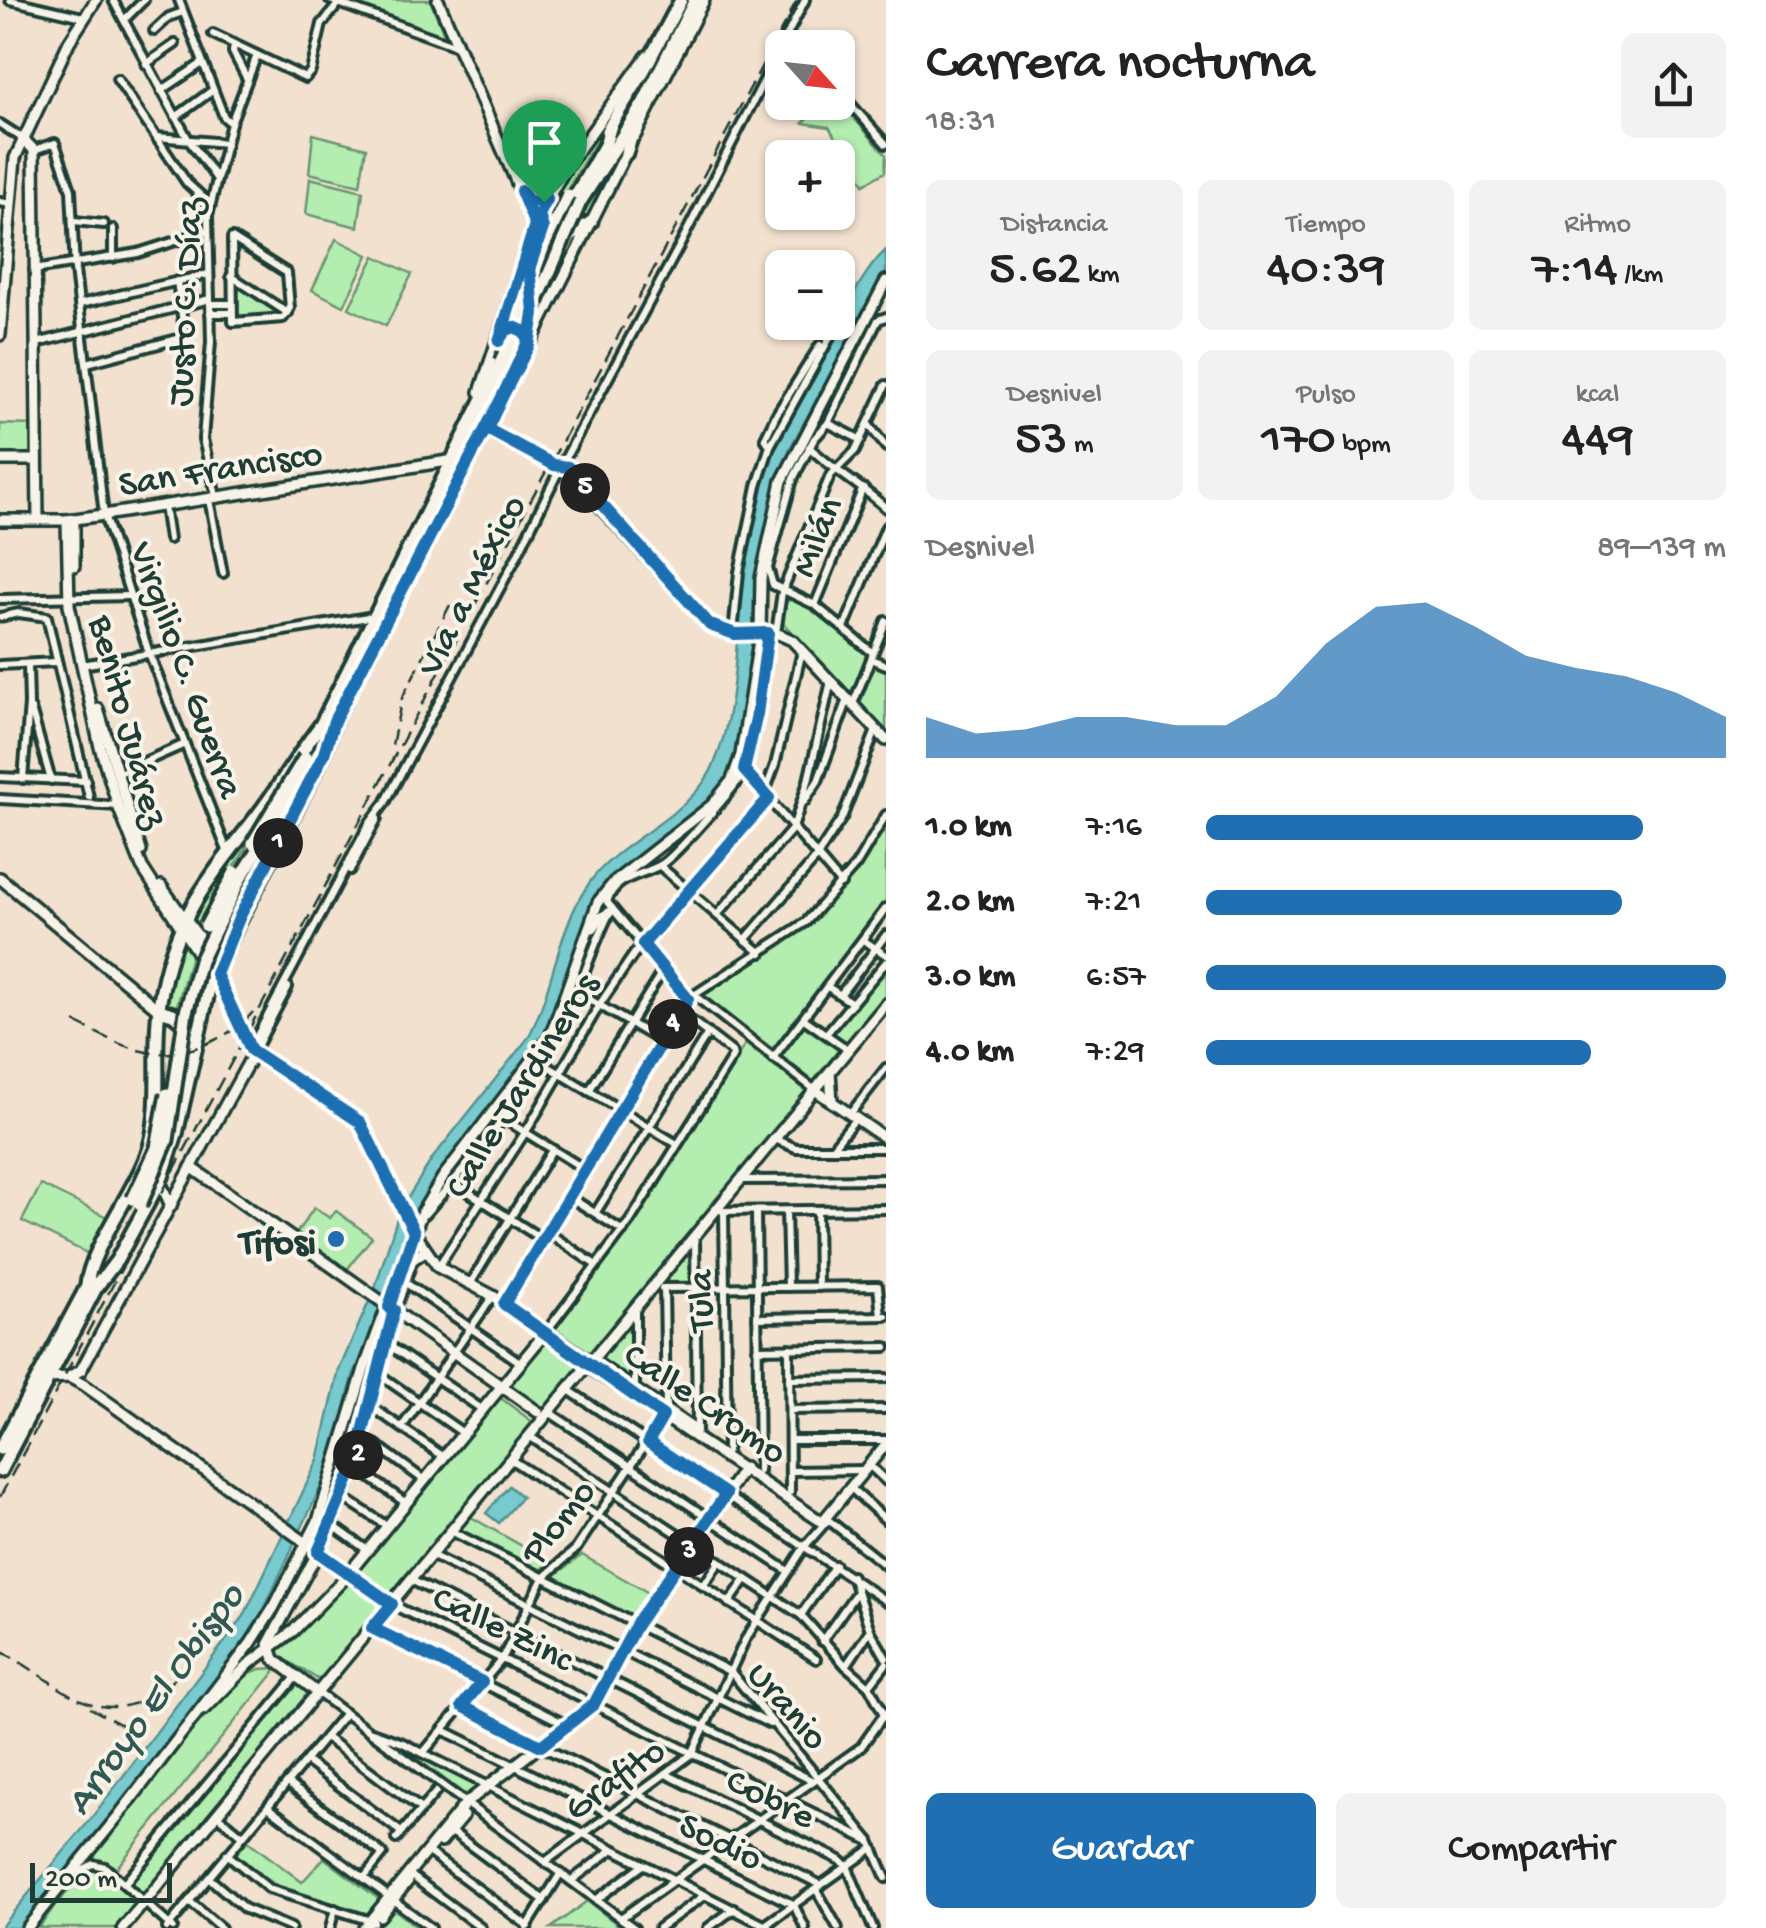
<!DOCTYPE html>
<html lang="es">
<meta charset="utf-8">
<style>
:root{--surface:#fff;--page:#f2f2f2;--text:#222;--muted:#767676;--accent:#1f6fb2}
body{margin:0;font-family:"Gochi Hand",sans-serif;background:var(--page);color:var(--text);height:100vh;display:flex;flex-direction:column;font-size:38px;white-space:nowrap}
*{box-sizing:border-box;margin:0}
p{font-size:32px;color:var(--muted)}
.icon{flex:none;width:55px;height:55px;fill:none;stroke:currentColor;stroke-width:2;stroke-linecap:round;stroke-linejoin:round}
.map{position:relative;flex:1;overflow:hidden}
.side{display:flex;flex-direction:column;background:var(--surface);width:880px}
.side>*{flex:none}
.needle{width:65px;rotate:117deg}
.buttons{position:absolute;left:765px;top:30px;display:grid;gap:20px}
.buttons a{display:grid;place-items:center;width:90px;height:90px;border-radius:15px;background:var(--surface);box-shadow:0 2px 8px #0004;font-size:50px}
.scale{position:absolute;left:30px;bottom:25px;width:142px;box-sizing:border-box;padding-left:10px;border:5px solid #1f3d34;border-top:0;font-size:28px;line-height:35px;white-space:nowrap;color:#1f3d34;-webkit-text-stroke:8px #f7f3e8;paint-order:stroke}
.pin{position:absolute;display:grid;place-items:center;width:85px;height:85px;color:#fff;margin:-102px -42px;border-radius:50% 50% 50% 0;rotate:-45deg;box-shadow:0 0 10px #0007}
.pin .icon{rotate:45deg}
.km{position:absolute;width:50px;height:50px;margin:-25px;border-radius:50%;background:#222;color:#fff;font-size:28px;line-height:50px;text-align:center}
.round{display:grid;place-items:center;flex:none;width:105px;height:105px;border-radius:15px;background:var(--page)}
.head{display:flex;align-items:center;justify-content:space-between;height:170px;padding:0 40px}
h1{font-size:55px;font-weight:600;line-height:75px}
.stats{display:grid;grid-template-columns:repeat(3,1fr);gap:15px;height:170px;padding:10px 40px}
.stats div{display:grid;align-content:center;border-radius:15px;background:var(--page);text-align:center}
.stats b{font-size:50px;font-weight:600}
.stats small{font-size:28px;font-weight:400}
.stats p{font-size:28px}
.chart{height:280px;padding:20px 40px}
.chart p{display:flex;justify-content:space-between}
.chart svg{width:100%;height:180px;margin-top:10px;fill:var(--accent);opacity:.7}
.action{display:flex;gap:20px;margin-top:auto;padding:20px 40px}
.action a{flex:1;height:115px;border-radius:15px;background:var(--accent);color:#fff;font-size:40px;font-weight:600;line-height:115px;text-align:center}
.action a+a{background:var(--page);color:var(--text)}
ul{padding:0 40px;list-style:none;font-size:32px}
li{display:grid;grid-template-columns:160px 120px 1fr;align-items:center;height:75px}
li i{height:25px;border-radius:12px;background:var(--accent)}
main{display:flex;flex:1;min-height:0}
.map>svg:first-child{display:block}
.green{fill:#b4edb0;stroke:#6a9572;stroke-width:2.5}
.water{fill:#78cacf;stroke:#549291;stroke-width:2.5}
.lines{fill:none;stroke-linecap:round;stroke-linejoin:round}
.street-casing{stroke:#1f3d34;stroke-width:14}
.secondary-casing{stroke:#1f3d34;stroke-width:16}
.primary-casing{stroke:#1f3d34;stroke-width:19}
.street{stroke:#f7f3e8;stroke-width:6}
.secondary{stroke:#f7f3e8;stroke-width:9}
.primary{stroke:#f7f3e8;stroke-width:11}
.rail{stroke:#1f3d34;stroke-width:2.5;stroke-dasharray:15 8;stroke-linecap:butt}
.primary-bridge-casing{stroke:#1f3d34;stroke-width:19;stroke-linecap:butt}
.primary-bridge{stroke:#f7f3e8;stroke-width:11}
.route-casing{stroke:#fff;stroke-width:20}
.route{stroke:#1f6fb2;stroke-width:12}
.poi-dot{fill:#1f6fb2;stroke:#f7f3e8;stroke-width:4}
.labels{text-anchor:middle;stroke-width:8;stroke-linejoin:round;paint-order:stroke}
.street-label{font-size:38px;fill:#1f3d34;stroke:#f7f3e8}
.poi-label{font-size:38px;font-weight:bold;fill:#1f3d34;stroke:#f7f3e8;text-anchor:end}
.water-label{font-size:40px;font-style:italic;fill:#315953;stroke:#f7f3e8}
</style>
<main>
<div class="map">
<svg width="886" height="1928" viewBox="0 0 886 1928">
<rect width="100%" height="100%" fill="#f2e1cf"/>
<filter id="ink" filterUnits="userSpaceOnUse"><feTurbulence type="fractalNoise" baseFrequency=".01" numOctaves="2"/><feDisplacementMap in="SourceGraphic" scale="20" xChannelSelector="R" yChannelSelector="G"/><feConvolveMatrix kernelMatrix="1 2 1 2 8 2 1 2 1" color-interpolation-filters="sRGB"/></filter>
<g filter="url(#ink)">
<g class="green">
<polygon points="345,0 430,0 445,36 346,1"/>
<path d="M620 100 611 117 550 219C546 184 599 128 620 100Z"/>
<polygon points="838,100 886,155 885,172 864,184 829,127 803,123 813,113 805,103"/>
<polygon points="631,131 585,224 575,229 600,178"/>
<polygon points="313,134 366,148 360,185 309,173"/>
<polygon points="310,178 363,191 358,227 306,214"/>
<polygon points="336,239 368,255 344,306 312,290"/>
<polygon points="375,256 412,274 386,326 349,308"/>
<polygon points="236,283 279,310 280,314 236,319"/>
<polygon points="0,424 33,425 34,456 0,455"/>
<polygon points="792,599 813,608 867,650 868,660 856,691 847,690 783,623 785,603"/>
<polygon points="876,662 886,666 886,734 859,706"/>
<polygon points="292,775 225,882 198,933 191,917 224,865"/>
<polygon points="886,823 886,902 802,1015 805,1023 840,1048 813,1082 769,1053 702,996 809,925 866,860"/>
<polygon points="282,826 232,923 225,919"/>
<polygon points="182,932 193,949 176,1009 165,1007 172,960"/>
<polygon points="886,966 886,996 845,1044 830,1035"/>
<polygon points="745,1044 811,1090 592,1354 554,1328 629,1230"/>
<polygon points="41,1185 111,1219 93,1256 22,1221"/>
<polygon points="314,1208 330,1218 336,1211 372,1237 346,1271 295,1235"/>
<polygon points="694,1243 693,1284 659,1286"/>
<polygon points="632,1319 634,1385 597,1361"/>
<polygon points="547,1339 582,1366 547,1409 543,1410 508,1383 543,1340"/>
<polygon points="498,1396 534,1423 391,1597 357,1571"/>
<polygon points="471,1517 550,1562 540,1571 458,1532"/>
<polygon points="582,1555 654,1596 634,1621 553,1577"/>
<polygon points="351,1580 384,1604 321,1681 278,1655 278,1650"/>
<polygon points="278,1668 115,1870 102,1860 91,1860 187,1735 237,1683 247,1674 260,1669"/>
<polygon points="298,1683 312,1694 145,1895 131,1884"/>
<polygon points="396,1743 481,1785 467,1796"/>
<polygon points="248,1841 302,1882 324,1858 380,1900 371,1915 278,1887 234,1854"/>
<polygon points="91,1868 110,1876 140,1902 119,1928 39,1928 55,1905"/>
<polygon points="587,1901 622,1928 551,1928"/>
<polygon points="394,1909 418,1928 377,1928"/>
</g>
<g class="water">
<path d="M886 250V274L789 450 775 492 756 583 753 651 737 750 729 775 717 796 614 878 589 908 550 1028 539 1047 430 1191 408 1233 379 1320 353 1376 331 1465 257 1624 102 1830 20 1928H0L90 1820 244 1616 318 1460 339 1370 375 1288 399 1212 432 1159 528 1038C554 989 557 928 590 882 623 836 693 817 715 762 738 706 735 640 742 581 748 535 755 484 775 441 790 409 810 378 826 347 844 316 859 275 886 250Z"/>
<polygon points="509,1486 522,1497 499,1523 486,1513"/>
</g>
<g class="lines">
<defs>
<g id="street">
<polyline points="10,0 83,17"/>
<polyline points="113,0 188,139 216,178"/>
<polyline points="179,0 224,117 231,123"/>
<polyline points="330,0 456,46"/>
<polyline points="124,20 144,0"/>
<polyline points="154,31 169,17 183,12"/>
<polyline points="213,34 305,78 311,71 322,24 339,3"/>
<polyline points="788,36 799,48"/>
<polyline points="234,45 233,52 246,77"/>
<polyline points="146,64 175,44"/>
<polyline points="117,79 187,183 210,204"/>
<polyline points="838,90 886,144"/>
<polyline points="161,91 201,64"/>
<polyline points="176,117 213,90"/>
<polyline points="0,124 22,138"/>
<polyline points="157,137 226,143"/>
<polyline points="34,150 55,143 71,190 75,270 104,515 149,653 228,853"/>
<polyline points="0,202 11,204"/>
<polyline points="74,221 104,224"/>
<polygon points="232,238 287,273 290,308 283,318 233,322"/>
<polyline points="113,258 113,229"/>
<polyline points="34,270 138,253 207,231"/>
<polyline points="231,276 288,313"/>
<polyline points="80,304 209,274"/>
<polyline points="210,304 231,304"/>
<polyline points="210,313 231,313"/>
<polyline points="37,343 210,299"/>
<polyline points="87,363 185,337 177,281"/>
<polyline points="828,423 861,440"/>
<polyline points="868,424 886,447"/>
<polyline points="770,446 765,438 776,415 820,345"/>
<path d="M809 447C833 470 861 485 886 508"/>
<polyline points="216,496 203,439 211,342 208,216 231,123 257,55"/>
<polyline points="209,499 223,573"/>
<polyline points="164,506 169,539"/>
<polyline points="0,599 130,596"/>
<polyline points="815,605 863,488"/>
<polyline points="0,617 19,613 47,617 89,797"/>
<polyline points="844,628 886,527"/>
<polyline points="776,633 782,592 830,476 855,451 886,385"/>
<polyline points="733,634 739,572 757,486 770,446 833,332"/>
<polyline points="873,653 815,605 773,585 768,568 793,479 814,439 828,423 878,320 886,317"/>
<polyline points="871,659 886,665"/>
<polyline points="0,665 56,662"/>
<polyline points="82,665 374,616"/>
<polyline points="853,704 886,621"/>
<polyline points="31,709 51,780"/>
<polyline points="744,770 841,884"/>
<polyline points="117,774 185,744"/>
<polyline points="0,777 86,781"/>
<polyline points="23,779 29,704 28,666"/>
<polyline points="765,792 775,765 802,651"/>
<polyline points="0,799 119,806"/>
<polyline points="804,802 818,781 848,699"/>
<polyline points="660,866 761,953"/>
<polyline points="350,870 377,819"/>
<polyline points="612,908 688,999"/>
<polyline points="717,915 793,828 808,781 831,681"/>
<polyline points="745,940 813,862 842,818 876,730"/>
<polyline points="863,940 886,955"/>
<polyline points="828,987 852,1003"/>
<polyline points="577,992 662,1042"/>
<polyline points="694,995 815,1090"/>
<polyline points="840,995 886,935"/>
<polyline points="804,1019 847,1049"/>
<polyline points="826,1034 886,962"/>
<polyline points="250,1049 369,824 385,803 516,558 561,466 681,243 805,0"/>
<polyline points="254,1052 288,987"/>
<polyline points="773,1058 886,908"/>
<polyline points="541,1062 677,1144"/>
<polyline points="589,1091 663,970"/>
<polyline points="850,1114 886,1068"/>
<polyline points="504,1119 584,1169"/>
<polyline points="775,1139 796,1148 886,1148"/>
<polyline points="832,1148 856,1118"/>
<polyline points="742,1180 886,1179"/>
<polyline points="453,1182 542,1239"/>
<polyline points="568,1196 623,1231"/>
<polyline points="817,1210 818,1287"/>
<polyline points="722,1211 886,1209"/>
<polyline points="724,1211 727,1450"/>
<polyline points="756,1211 759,1471"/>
<polyline points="786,1211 788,1287"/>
<polyline points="596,1212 708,1033"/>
<path d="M425 1214C477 1155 528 1093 564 1021 582 985 593 944 612 908L607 902C615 875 643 876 662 864 676 855 731 792 740 778 759 744 761 673 768 633"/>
<polyline points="547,1232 596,1265"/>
<polyline points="695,1236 697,1431"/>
<polyline points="438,1267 530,1125 600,1004 634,954 769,798"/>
<polyline points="403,1281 521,1363"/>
<polyline points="470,1284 552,1150"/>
<polyline points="662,1288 878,1286 881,1316"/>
<polyline points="505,1304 688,999 806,922 856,865 886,815"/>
<polyline points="635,1306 635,1389"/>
<polyline points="757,1318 886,1316"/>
<polyline points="546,1332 630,1221 733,1056 732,1052 680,1012"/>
<polyline points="384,1342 483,1410"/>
<polyline points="789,1348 790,1492"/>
<polyline points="757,1349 886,1347"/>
<polyline points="377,1373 463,1433"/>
<polyline points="789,1379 886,1378"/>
<polyline points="567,1389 886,1601"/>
<polyline points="369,1405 444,1457"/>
<polyline points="790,1410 886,1409"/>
<polyline points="549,1412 788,1571"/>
<polyline points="402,1427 493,1296"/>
<polyline points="529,1436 801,1615 846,1666 869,1686 886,1718"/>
<polyline points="362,1439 375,1444 424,1480"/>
<polyline points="790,1440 886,1440"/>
<polyline points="510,1459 816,1659"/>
<polyline points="869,1465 886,1481"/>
<polyline points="355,1467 406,1503"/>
<polyline points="790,1471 864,1470"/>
<polyline points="851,1488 886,1520"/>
<polyline points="343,1497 387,1526"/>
<polyline points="826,1518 886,1566"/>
<polyline points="331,1524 367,1550"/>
<polyline points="451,1531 731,1672 870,1841 886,1878"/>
<polyline points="318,1552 391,1604 870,1841"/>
<polyline points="431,1555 770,1724"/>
<polyline points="852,1576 870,1630 886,1658"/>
<polyline points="411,1580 811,1780"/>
<polyline points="703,1586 720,1561"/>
<polyline points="729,1603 746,1579"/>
<polyline points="801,1615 835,1565"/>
<polyline points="372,1628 567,1725"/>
<polyline points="822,1641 856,1593"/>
<polyline points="846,1666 870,1630"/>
<polyline points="869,1686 886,1664"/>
<polyline points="318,1693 634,1928"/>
<polyline points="462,1707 821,1885"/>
<polyline points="443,1730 794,1905 805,1928"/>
<polyline points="372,1732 403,1743 770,1928"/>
<polyline points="325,1737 421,1809"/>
<polyline points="423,1753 502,1659 543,1578 576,1549 663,1417 666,1410 664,1288"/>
<polyline points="306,1761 401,1832"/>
<polyline points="666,1774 840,1860 847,1866 873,1928"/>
<polyline points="287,1783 383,1854 364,1878"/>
<polyline points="268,1807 431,1928"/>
<polyline points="217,1815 243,1836"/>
<polyline points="448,1829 544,1900"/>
<polyline points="396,1839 436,1792"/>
<polyline points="227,1854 269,1889 374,1922"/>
<polyline points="431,1854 528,1926"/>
<polyline points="545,1862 692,1754 745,1640 805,1546 826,1522"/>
<polyline points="409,1874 481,1928"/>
<polyline points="72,1876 93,1864 105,1867 173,1928"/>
<polyline points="209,1878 245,1909 291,1928"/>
<polyline points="571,1881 613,1849"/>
<polyline points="124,1884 296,1677"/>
<polyline points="816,1889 838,1928"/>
<polyline points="596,1900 643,1865"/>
<polyline points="189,1901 221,1928"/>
<polyline points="621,1918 861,1747 885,1713"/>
<polyline points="527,1927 560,1874"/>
<polyline points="167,1928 345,1713"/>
<polyline points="330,1928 335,1909"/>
<polyline points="659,1928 705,1895"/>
<polyline points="708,1928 734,1909"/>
<polyline points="761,1928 873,1848"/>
</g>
<g id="secondary">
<polyline points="438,0 535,225"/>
<polyline points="635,136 704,0"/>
<polyline points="22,138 34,150 38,520"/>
<polyline points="531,279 531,257 543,224 538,213"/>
<polyline points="0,335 15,158 69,42 96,0"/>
<polyline points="480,392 539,215 566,167 647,56"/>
<polyline points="487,429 554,465 568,467 604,511 710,625 735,634 776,633 792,640 886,740"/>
<polyline points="0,460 37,460"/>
<polyline points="0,520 67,520 104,515 448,461"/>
<polyline points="67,520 69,605 100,747 118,806 142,867 215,980"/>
<polyline points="436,522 494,416 628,149"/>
<polyline points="74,566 74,519"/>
<polyline points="98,709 141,851"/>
<polyline points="0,878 159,1010"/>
<polyline points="161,886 184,918"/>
<polyline points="593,928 600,918 609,913"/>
<polyline points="217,970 217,977 251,1050 360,1122 414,1232 438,1267 493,1296 589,1363 594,1370 822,1522 886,1444"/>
<polyline points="830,1071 832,1102"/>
<polyline points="815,1090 886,1139"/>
<polyline points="191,1167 538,1412"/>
<polyline points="162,1177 161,1184 171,1206"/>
<polyline points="589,1363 598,1364 695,1430"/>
<polyline points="69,1377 81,1370 254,1052"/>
<polyline points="49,1378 69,1377 84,1385 312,1547"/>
<polyline points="318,1693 274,1659 269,1643 318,1552 348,1485 388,1326 412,1260 425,1251"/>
<polyline points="205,1709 249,1664 293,1631 344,1579 546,1332"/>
<polyline points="441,1842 463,1816"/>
<polyline points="380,1916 408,1881"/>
<polyline points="27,1928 119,1815 251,1643 274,1607 318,1521 364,1369 422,1212 443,1177 550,1037 598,902 614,882 712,805 732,780 741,755 760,634 761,578 782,481 886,281"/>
<polyline points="123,1928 886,1004"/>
<polyline points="364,1928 466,1803 594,1704 636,1625 744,1468"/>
</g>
<g id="primary">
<polyline points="607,131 642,74 681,0"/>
<polyline points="626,153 634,129"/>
<polyline points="580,202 643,104 695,0"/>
<polyline points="565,213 605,145 611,125"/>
<polyline points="565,248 570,237 591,222"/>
<polyline points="332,725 509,365"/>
<polyline points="318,731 501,362"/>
<path d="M184 918C196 936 204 952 227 943"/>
<polyline points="159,1010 173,1014 188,1026 188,1051"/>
<polyline points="98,1285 117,1260 162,1177 176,1134 212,975 324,754 334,721"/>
<path d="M87 1286C89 1249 138 1188 150 1147 163 1099 152 1049 160 1001 174 914 212 876 263 808 283 781 300 752 320 726"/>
<polyline points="0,1449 90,1281"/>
<polyline points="0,1471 100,1280"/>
</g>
</defs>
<use href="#street" class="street-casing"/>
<use href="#secondary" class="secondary-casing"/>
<use href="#primary" class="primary-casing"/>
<use href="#street" class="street"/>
<use href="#secondary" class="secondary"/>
<use href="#primary" class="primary"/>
<g class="rail">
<polyline points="392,745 402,698 450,605"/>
<path d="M75 1022C128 1049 158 1067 215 1040 230 1033 243 1024 253 1012"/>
<polyline points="0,1497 797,0"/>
<path d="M0 1651C23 1662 44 1679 66 1692 129 1731 171 1687 209 1641"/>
<polyline points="90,1708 127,1728"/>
</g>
<defs>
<g id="primary-bridge">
<polyline points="501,362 544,246 568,195"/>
<polyline points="509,365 580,202"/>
<polyline points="253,843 305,757"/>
<polyline points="206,926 235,872"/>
<polyline points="133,1199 157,1148 167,1094"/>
<polyline points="140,1205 167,1140 186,1012 200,961 240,879 313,762"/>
</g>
</defs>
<use href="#primary-bridge" class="primary-bridge-casing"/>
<use href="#primary-bridge" class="primary-bridge"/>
</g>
</g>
<g class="lines" filter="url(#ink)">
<defs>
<polyline id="route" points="544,202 547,199 539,215 543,228 530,266 534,313 529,345 334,721 324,754 240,916 216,974 251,1050 360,1122 414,1232 389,1307 394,1310 354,1467 318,1552 392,1604 372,1628 482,1682 462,1706 541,1746 594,1704 636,1625 726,1494 648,1442 663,1416 504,1304 688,999 643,944 769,798 744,770 757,714 768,633 735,634 710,625 568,467 554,465 487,429 528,342 525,332 514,327 505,331 499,341 535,225 521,191 529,201 544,202"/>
</defs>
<use href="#route" class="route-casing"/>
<use href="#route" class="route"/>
</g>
<circle class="poi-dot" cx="336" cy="1239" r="10"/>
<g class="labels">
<g class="street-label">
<text transform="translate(182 302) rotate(-87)" y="13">Justo C. Díaz</text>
<text transform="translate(220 466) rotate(-9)" y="13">San Francisco</text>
<text transform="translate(814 536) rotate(-68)" y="13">Milán</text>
<text transform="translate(469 584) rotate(-63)" y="13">Vía a México</text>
<text transform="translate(189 669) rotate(70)" y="13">Virgilio C. Guerra</text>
<text transform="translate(131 721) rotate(75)" y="13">Benito Juárez</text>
<text transform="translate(519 1084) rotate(-58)" y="13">Calle Jardineros</text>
<text transform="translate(698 1301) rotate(-91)" y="13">Tula</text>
<text transform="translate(707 1401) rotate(34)" y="13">Calle Cromo</text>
<text transform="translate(556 1520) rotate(-52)" y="13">Plomo</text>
<text transform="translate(504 1626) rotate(26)" y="13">Calle Zinc</text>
<text transform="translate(790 1704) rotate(49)" y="13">Uranio</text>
<text transform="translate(613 1777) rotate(-36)" y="13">Grafito</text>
<text transform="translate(772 1796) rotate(26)" y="13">Cobre</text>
<text transform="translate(722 1839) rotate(26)" y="13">Sodio</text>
</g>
<g class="poi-label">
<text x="316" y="1252">Tifosi</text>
</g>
<g class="water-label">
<text transform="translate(152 1697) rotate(-54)" y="14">Arroyo El Obispo</text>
</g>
</g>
</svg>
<div class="buttons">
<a><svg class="needle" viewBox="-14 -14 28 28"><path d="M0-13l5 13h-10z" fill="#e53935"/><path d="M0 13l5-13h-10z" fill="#767676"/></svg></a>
<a>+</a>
<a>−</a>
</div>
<div class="scale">200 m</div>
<div class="pin" style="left:544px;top:202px;background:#1e9e55"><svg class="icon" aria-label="arrive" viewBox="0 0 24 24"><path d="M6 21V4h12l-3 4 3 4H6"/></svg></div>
<b class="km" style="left:278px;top:843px">1</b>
<b class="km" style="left:358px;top:1455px">2</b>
<b class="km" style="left:689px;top:1552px">3</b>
<b class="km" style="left:673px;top:1024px">4</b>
<b class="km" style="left:585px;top:488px">5</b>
</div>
<section class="side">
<div class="head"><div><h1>Carrera nocturna</h1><p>18:31</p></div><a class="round"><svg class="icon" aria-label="share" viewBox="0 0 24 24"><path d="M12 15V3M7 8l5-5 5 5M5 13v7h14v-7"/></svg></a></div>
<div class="stats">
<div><p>Distancia</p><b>5.62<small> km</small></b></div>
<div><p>Tiempo</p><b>40:39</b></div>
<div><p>Ritmo</p><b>7:14<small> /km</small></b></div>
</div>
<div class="stats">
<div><p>Desnivel</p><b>53<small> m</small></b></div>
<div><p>Pulso</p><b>170<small> bpm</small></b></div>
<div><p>kcal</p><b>449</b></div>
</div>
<div class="chart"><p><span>Desnivel</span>89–139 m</p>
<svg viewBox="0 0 160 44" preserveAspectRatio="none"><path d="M0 44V34L10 38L20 37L30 34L40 34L50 36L60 36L70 29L80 16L90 7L100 6L110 12L120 19L130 22L140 24L150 28L160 34V44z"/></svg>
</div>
<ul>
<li><b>1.0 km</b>7:16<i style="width:84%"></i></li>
<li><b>2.0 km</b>7:21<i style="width:80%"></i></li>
<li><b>3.0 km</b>6:57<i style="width:100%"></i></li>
<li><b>4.0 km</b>7:29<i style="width:74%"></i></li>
</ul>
<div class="action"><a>Guardar</a><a>Compartir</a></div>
</section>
</main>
